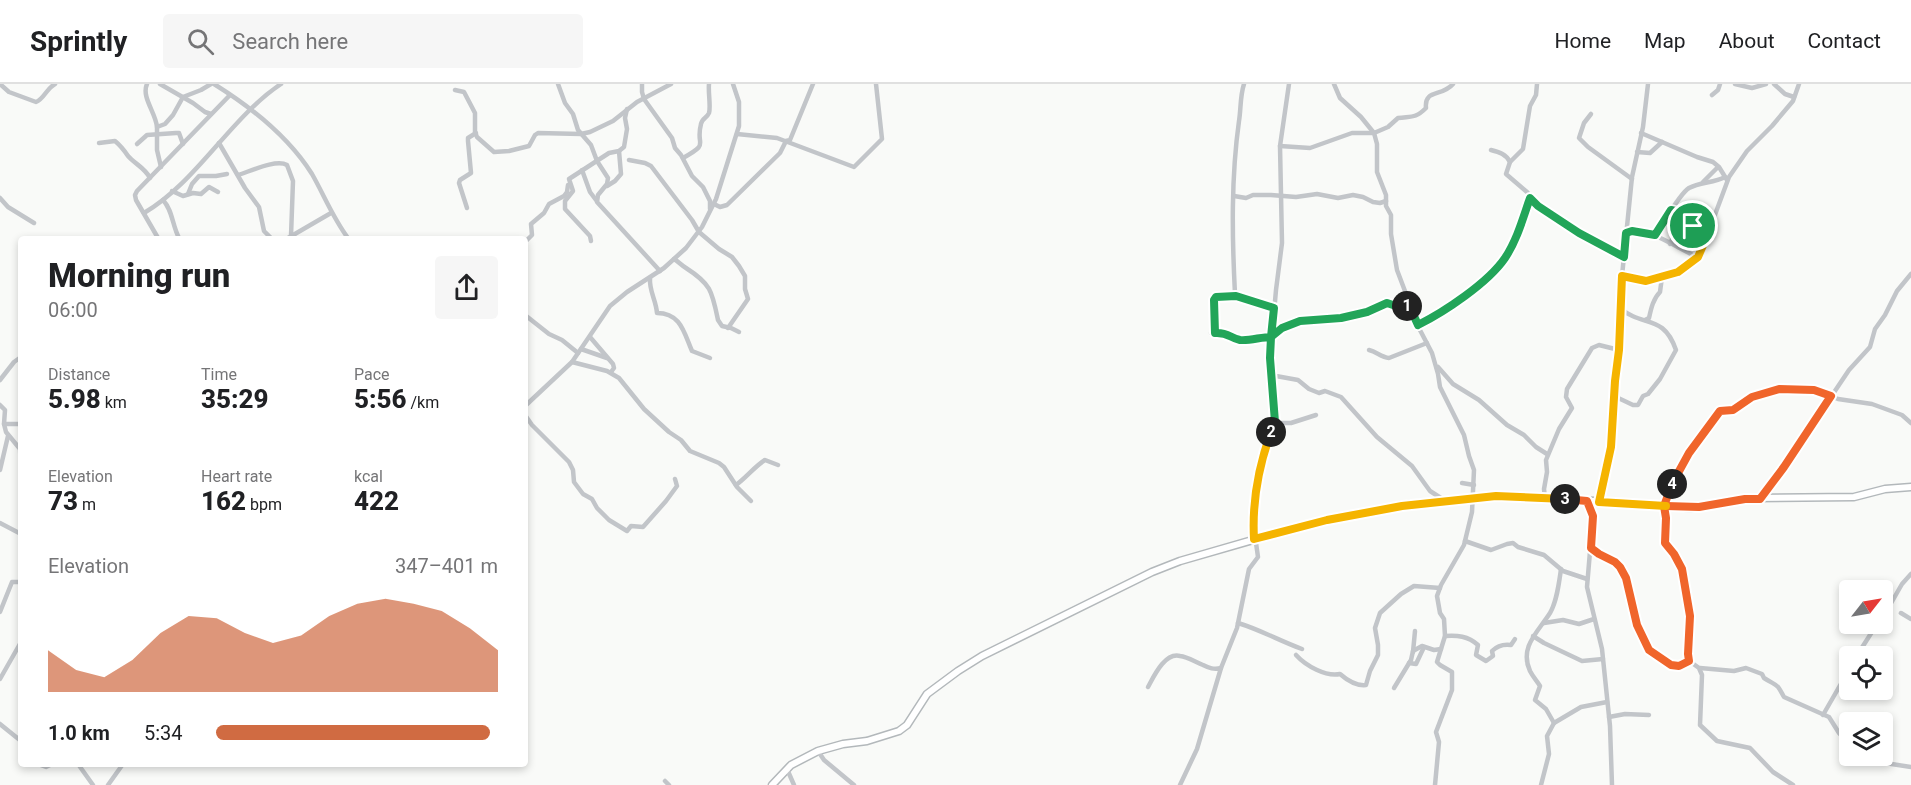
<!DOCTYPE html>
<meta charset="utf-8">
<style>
:root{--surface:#fff;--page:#f6f6f6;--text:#202124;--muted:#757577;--line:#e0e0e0;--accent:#d06b42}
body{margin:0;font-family:Roboto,sans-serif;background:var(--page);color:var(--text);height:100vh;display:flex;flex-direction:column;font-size:22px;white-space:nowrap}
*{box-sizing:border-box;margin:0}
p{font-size:20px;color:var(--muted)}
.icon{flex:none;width:33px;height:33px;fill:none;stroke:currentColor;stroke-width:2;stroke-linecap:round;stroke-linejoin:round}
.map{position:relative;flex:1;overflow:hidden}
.panel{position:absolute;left:18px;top:152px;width:510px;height:531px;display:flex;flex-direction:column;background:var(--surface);border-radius:6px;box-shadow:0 3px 9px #0003}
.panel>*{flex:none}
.needle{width:39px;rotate:59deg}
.tools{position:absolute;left:1839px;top:496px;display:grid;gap:12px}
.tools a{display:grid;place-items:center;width:54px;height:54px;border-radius:6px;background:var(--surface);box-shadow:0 3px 9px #0003;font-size:30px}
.pin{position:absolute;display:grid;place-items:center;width:51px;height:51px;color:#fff;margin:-26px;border:3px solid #fff;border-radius:50%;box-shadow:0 2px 6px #0007}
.km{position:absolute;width:30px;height:30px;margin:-15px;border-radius:50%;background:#222;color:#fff;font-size:16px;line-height:30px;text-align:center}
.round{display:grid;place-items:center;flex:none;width:63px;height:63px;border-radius:6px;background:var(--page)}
.overview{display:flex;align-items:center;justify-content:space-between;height:102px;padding:0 30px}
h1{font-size:33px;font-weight:800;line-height:45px}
.stats{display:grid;grid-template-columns:repeat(3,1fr);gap:9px;height:102px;padding:6px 30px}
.stats div{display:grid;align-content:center}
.stats b{font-size:26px;font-weight:800}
.stats small{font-size:16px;font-weight:400}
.stats p{font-size:16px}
.chart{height:168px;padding:12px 30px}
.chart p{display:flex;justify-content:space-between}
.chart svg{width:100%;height:108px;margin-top:6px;fill:var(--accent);opacity:.7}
ul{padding:0 30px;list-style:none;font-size:20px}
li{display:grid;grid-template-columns:96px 72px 1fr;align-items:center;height:45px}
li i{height:15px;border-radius:8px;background:var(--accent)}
header{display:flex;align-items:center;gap:36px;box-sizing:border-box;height:84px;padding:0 30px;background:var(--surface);border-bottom:2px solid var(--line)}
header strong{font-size:28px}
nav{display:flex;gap:33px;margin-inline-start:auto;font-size:21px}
.search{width:420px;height:54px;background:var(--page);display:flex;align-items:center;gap:15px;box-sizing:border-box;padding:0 21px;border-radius:6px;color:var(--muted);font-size:22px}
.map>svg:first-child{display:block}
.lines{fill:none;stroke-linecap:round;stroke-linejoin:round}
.major-casing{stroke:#b3b8bb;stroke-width:9}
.minor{stroke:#c2c5c9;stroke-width:4.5}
.major{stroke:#fff;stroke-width:6}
.split-1-casing{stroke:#fff;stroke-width:12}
.split-2-casing{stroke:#fff;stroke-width:12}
.split-3-casing{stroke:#fff;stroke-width:12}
.split-4-casing{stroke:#fff;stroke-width:12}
.split-5-casing{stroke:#fff;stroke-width:12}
.split-6-casing{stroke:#fff;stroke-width:12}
.split-1{stroke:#22a559;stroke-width:8}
.split-2{stroke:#22a559;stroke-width:8}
.split-3{stroke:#f5b400;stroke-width:8}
.split-4{stroke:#f0652b;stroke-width:8}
.split-5{stroke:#f0652b;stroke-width:8}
.split-6{stroke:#f5b400;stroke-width:8}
</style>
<header>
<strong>Sprintly</strong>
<div class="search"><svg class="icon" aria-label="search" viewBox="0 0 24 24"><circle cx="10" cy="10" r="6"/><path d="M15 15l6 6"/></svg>Search here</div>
<nav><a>Home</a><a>Map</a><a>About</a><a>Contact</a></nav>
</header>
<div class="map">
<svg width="1911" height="701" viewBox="0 0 1911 701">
<rect width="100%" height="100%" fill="#f9faf8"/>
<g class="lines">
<defs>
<polyline id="major" points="772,701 791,681 818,667 843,660 867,657 899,647 907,641 927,610 958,587 982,572 1152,488 1180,477 1298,443 1402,421 1496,412 1566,415 1691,424 1752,414 1854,413 1885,405 1911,403"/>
</defs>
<use href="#major" class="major-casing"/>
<g class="minor">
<path d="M0 0 9 8 36 18C44 15 46 5 55 0"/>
<path d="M147 0C141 13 156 29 157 43"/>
<polyline points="160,0 193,19 205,28 211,30"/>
<path d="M214 0C251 23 288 52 312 90 324 111 333 134 348 154"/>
<polyline points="558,0 565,19 573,30 578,46 591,61 597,77 608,94 607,100 598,111 597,118 660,187"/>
<polyline points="642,0 642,8 644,15 672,54 675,64 681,71 692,92 703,103 710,117 710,125"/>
<path d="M1244 0C1240 12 1241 25 1239 37 1231 94 1232 152 1235 210L1248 217 1274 224"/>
<polyline points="1334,0 1340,14 1361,33 1374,49 1377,60 1377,88 1386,111 1386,122 1391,131 1391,150 1397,186 1408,215 1410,227 1432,269 1438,290 1440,303 1464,351 1469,372 1474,386 1472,428 1464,461 1441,501 1437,512 1440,529 1444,535 1445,552 1437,578 1440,581 1452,588 1452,606 1436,648 1439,658 1435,701"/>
<polyline points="1735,0 1752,4 1766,0"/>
<polyline points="1774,0 1785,10 1794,13"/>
<polyline points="455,6 464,8 475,29 475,48 477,53 494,68 509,67 529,62 535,51 538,49 581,50 590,48 613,37 637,18 671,0"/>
<polyline points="1712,11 1718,6 1720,0"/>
<polyline points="1591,30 1584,39 1579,54 1588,63 1632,95"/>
<polyline points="1641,49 1697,73 1713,78 1719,83 1727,96"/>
<polyline points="737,50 777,54 854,83 882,55 876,0"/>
<path d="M99 59 115 57C121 62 124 66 128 72 135 80 145 84 150 94"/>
<polyline points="219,59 245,104 259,123 264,147 271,154"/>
<polyline points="137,60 147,51 176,49 179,49 183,60"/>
<path d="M1280 62 1310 64 1352 49H1374L1388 43 1398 34C1411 32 1415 35 1426 24 1424 5 1442 13 1453 0"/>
<path d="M1491 66C1499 68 1506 70 1510 78L1506 90 1527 108 1538 122 1579 149 1624 173"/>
<polyline points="1637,68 1650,69 1662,58"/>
<path d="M683 74C711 58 695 63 701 40 702 34 707 34 709 29 711 23 708 8 709 0"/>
<polyline points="629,76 645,79 651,82 692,136 699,148 719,165 732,173 739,182 745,192 745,205 748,215 728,244"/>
<polyline points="1510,78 1523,65 1530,22 1536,11 1537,0"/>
<polyline points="161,83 157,66 157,43 165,40 173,31 183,13 201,6 211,0"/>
<polyline points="582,86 590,108 596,116"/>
<path d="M238 91C251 87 276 75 287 81L293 97 291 152"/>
<polyline points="1703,98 1718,83"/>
<polyline points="607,102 615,97 621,90 619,67"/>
<polyline points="172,107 183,112 193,109 201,110 209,103 218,108"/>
<polyline points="188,110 192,100 199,92 216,92 227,90"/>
<polyline points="1234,112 1246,114 1253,111 1271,111 1296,113 1317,110 1338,114 1353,111 1363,113 1373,118 1380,119 1386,117"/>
<polyline points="0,114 8,123 34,139"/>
<path d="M163 116C173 127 172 141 179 154"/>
<polyline points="714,120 720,123 727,121 780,69 786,57 790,56 813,0"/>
<polyline points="467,124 459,99 460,96 471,89 468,57 468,54 476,49"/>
<polyline points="1671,126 1698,134 1714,135"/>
<path d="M144 129C197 98 230 34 281 0"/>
<polyline points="1687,130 1688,136 1695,145 1697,154 1704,159"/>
<path d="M1627 149C1649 141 1678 166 1698 173"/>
<path d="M1655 151C1662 142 1679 110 1689 104 1700 98 1714 99 1725 93"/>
<polyline points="158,154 136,116 135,111 137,107 230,11"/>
<polyline points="288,154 331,129"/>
<polyline points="591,157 590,152 565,125 565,117 573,107 569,95 609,69 619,67 624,63 627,45 625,34 627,25"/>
<polyline points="525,158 532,151 531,140 544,129 549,120 564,112 567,108 568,101"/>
<polyline points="1670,160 1675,148 1675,133 1670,127"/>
<polyline points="1678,163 1689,157 1699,155"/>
<path d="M674 175C679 178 681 181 686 184 711 200 712 207 718 236L722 242 731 244 739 248"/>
<path d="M1622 192C1631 193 1637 197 1645 197 1661 198 1690 183 1700 171L1729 93 1747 67 1772 42 1793 17 1799 0"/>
<path d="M650 194C649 207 656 216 657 229 681 229 684 249 692 267L710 274"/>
<polyline points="525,231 549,250 562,256 578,269"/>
<path d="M1645 236 1649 234C1651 225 1653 215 1660 208L1662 193"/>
<path d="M1417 241C1444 228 1488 199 1505 174 1517 156 1523 134 1530 114"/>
<polyline points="1211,249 1225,249 1235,255 1244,256 1271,253 1282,244 1300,237 1341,234 1367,228 1386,220 1399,223 1409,221"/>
<polyline points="1215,249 1215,214 1236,212"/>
<polyline points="590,253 613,280 614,284 611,288"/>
<polyline points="581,265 607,274"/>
<path d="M1369 266C1377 268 1381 273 1389 274L1427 259"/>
<polyline points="572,278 607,287 619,294 644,325 669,348 681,356 690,367 719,379 724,383 737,403 751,417"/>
<polyline points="1438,283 1453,300 1479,316 1507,341 1524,351 1536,363 1547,370"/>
<polyline points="1271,287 1276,292 1298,296 1309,305 1319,309 1325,307 1341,313 1377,353 1412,382 1430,407 1444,416"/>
<polyline points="0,296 14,278 21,273"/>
<path d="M1614 312 1633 321H1638L1643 312 1648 310 1660 295 1676 266C1663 229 1643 244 1620 224"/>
<polyline points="0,321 5,326 4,340 6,348 20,365 21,385"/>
<polyline points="525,322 572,278 610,222 627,208 664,184 686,164 702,143 716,115 739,42 739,18 733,0"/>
<polyline points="525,331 532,341 569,378 573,386 574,398 583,410 592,415 597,424 609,436 627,447 631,442 643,443 666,417 677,402 675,395"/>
<polyline points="1274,339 1291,339 1316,331"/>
<polyline points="4,340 21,340"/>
<polyline points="0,386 8,352"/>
<polyline points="1462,399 1474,401"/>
<path d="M736 401C747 393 754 383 765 376L778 381"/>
<polyline points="1545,414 1544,405 1547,388 1546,376 1559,345 1572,324 1566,313 1567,305 1592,264 1599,261 1619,266"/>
<polyline points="1760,415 1784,383 1849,286 1870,263 1875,245 1885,231 1897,207 1911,190"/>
<polyline points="1587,417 1593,432 1587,503 1602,565 1610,642 1612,701"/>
<polyline points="1599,418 1611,363 1614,299 1620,252 1622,192 1632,93 1643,43 1648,0"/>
<polyline points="0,439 21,450"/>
<polyline points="1465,457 1491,466 1507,460 1513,459 1518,463 1544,471 1563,487 1587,495"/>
<polyline points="1591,463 1597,469 1615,478 1620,484 1626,495 1637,541 1649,566 1671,581 1679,582 1689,577"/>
<polyline points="0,528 12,498 21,498"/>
<polyline points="1901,529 1911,535"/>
<polyline points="1882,535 1902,500 1911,490"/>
<path d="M1238 539C1261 546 1280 557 1302 565"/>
<polyline points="1544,539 1563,536 1579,540 1594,535"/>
<path d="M1445 552C1457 551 1468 552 1478 561L1476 571 1486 577 1493 572 1492 567C1497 562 1504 560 1511 561L1515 555"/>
<polyline points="1533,552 1544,559 1582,577 1603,575"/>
<polyline points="1413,568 1415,547"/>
<path d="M1296 571C1306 582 1326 593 1340 590 1348 597 1357 602 1366 601L1370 587 1378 571V561L1375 544 1380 529 1401 510 1414 502 1440 504"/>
<polyline points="1856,573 1877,540"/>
<polyline points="1409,579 1416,580 1424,563"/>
<path d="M1700 584 1734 587 1746 584 1762 590 1764 594C1778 603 1776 598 1784 613L1829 633 1839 649 1850 661"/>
<polyline points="0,595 21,558"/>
<path d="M1148 603C1154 592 1165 568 1180 572 1188 573 1195 578 1203 581 1209 584 1214 586 1221 584"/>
<polyline points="1394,604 1411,576 1413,567 1422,562 1434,566 1441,565"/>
<polyline points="1823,631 1850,584"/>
<polyline points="1609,633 1625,630 1649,631"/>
<path d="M1554 639 1546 625 1535 616 1540 602C1537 597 1533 593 1530 587 1519 563 1538 548 1550 529 1557 517 1559 499 1561 485"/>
<polyline points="0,640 21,657"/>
<polyline points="818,667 824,676 854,701"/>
<polyline points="1863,672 1885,679 1911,683"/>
<polyline points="38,680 46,683 52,680"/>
<polyline points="78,680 93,701"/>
<polyline points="787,685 794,701"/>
<polyline points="665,697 669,701"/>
<polyline points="108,701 123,680"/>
<polyline points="1180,701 1197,665 1221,584 1237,544 1249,485 1258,473 1254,445 1260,382 1275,338 1270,274 1276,206 1282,159 1280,62 1289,0"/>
<polyline points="1541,701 1549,670 1547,652 1554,639 1581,623 1607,618"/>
<polyline points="1793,701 1773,688 1750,664 1717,657 1700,641 1702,591 1699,584 1688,576 1690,532 1682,485 1674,470 1665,459 1666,434 1664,422 1669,406 1689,369 1706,348 1719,328 1732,327 1749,314 1768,308 1788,305 1806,305 1814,306 1838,315 1872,320 1902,331 1911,339"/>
</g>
<use href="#major" class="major"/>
</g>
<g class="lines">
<defs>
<path id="split-1" d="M1407 222 1409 221 1418 241C1444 228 1488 199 1505 174 1517 156 1523 134 1530 114L1538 122 1579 149 1624 173 1626 149 1632 147 1655 151 1671 126 1687 130V134L1693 142"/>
<path id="split-2" d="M1271 348 1275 338 1270 274 1271 253C1261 253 1250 257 1240 256 1230 254 1228 248 1215 249L1214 216 1216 213 1236 212 1274 224 1271 253 1282 244 1300 237 1341 234 1367 228 1387 219 1399 223 1407 222"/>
<path id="split-3" d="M1271 348C1259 381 1252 419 1254 455L1327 436 1402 422 1496 412 1565 415"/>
<polyline id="split-4" points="1565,415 1587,417 1593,432 1591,464 1599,470 1615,478 1620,483 1626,494 1637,541 1649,566 1671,581 1679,582 1689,577 1688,570 1690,532 1682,485 1674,470 1665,459 1666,434 1664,422 1672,400"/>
<polyline id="split-5" points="1666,422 1699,423 1745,415 1760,415 1784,383 1831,312 1814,306 1779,305 1752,313 1733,326 1720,327 1689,369 1672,400"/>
<polyline id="split-6" points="1666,422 1599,418 1611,363 1615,297 1619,266 1622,192 1646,197 1678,188 1698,173 1704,159 1698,154 1693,142"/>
</defs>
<use href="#split-1" class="split-1-casing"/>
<use href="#split-2" class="split-2-casing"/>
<use href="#split-3" class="split-3-casing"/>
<use href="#split-4" class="split-4-casing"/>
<use href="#split-5" class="split-5-casing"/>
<use href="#split-6" class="split-6-casing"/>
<use href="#split-1" class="split-1"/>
<use href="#split-2" class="split-2"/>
<use href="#split-3" class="split-3"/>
<use href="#split-4" class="split-4"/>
<use href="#split-5" class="split-5"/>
<use href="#split-6" class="split-6"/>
</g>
</svg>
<div class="tools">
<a><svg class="needle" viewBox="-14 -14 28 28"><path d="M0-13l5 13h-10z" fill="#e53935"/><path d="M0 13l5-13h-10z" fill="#757577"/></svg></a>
<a><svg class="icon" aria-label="locate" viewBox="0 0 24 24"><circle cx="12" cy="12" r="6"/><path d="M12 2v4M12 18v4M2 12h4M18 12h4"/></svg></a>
<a><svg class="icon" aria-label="layers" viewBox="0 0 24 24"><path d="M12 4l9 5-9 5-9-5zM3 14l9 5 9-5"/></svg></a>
</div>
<div class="pin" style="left:1693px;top:142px;background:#1e9e55"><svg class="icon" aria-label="arrive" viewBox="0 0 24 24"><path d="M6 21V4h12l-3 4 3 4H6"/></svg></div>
<b class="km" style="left:1407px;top:222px">1</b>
<b class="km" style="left:1271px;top:348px">2</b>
<b class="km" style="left:1565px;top:415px">3</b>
<b class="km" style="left:1672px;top:400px">4</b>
<section class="panel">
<div class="overview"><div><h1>Morning run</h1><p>06:00</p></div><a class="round"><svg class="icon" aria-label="share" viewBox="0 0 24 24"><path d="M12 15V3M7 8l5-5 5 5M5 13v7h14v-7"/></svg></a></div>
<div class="stats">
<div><p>Distance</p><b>5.98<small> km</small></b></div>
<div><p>Time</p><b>35:29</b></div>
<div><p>Pace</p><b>5:56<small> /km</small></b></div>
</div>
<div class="stats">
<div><p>Elevation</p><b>73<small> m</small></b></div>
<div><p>Heart rate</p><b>162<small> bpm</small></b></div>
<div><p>kcal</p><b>422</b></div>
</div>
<div class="chart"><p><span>Elevation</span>347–401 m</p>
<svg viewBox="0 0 160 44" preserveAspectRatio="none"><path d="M0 44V27L10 35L20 38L30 31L40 20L50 13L60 14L70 20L80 24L90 21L100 13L110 8L120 6L130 8L140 11L150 18L160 27V44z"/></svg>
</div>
<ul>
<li><b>1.0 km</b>5:34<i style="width:97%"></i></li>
</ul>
</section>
</div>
